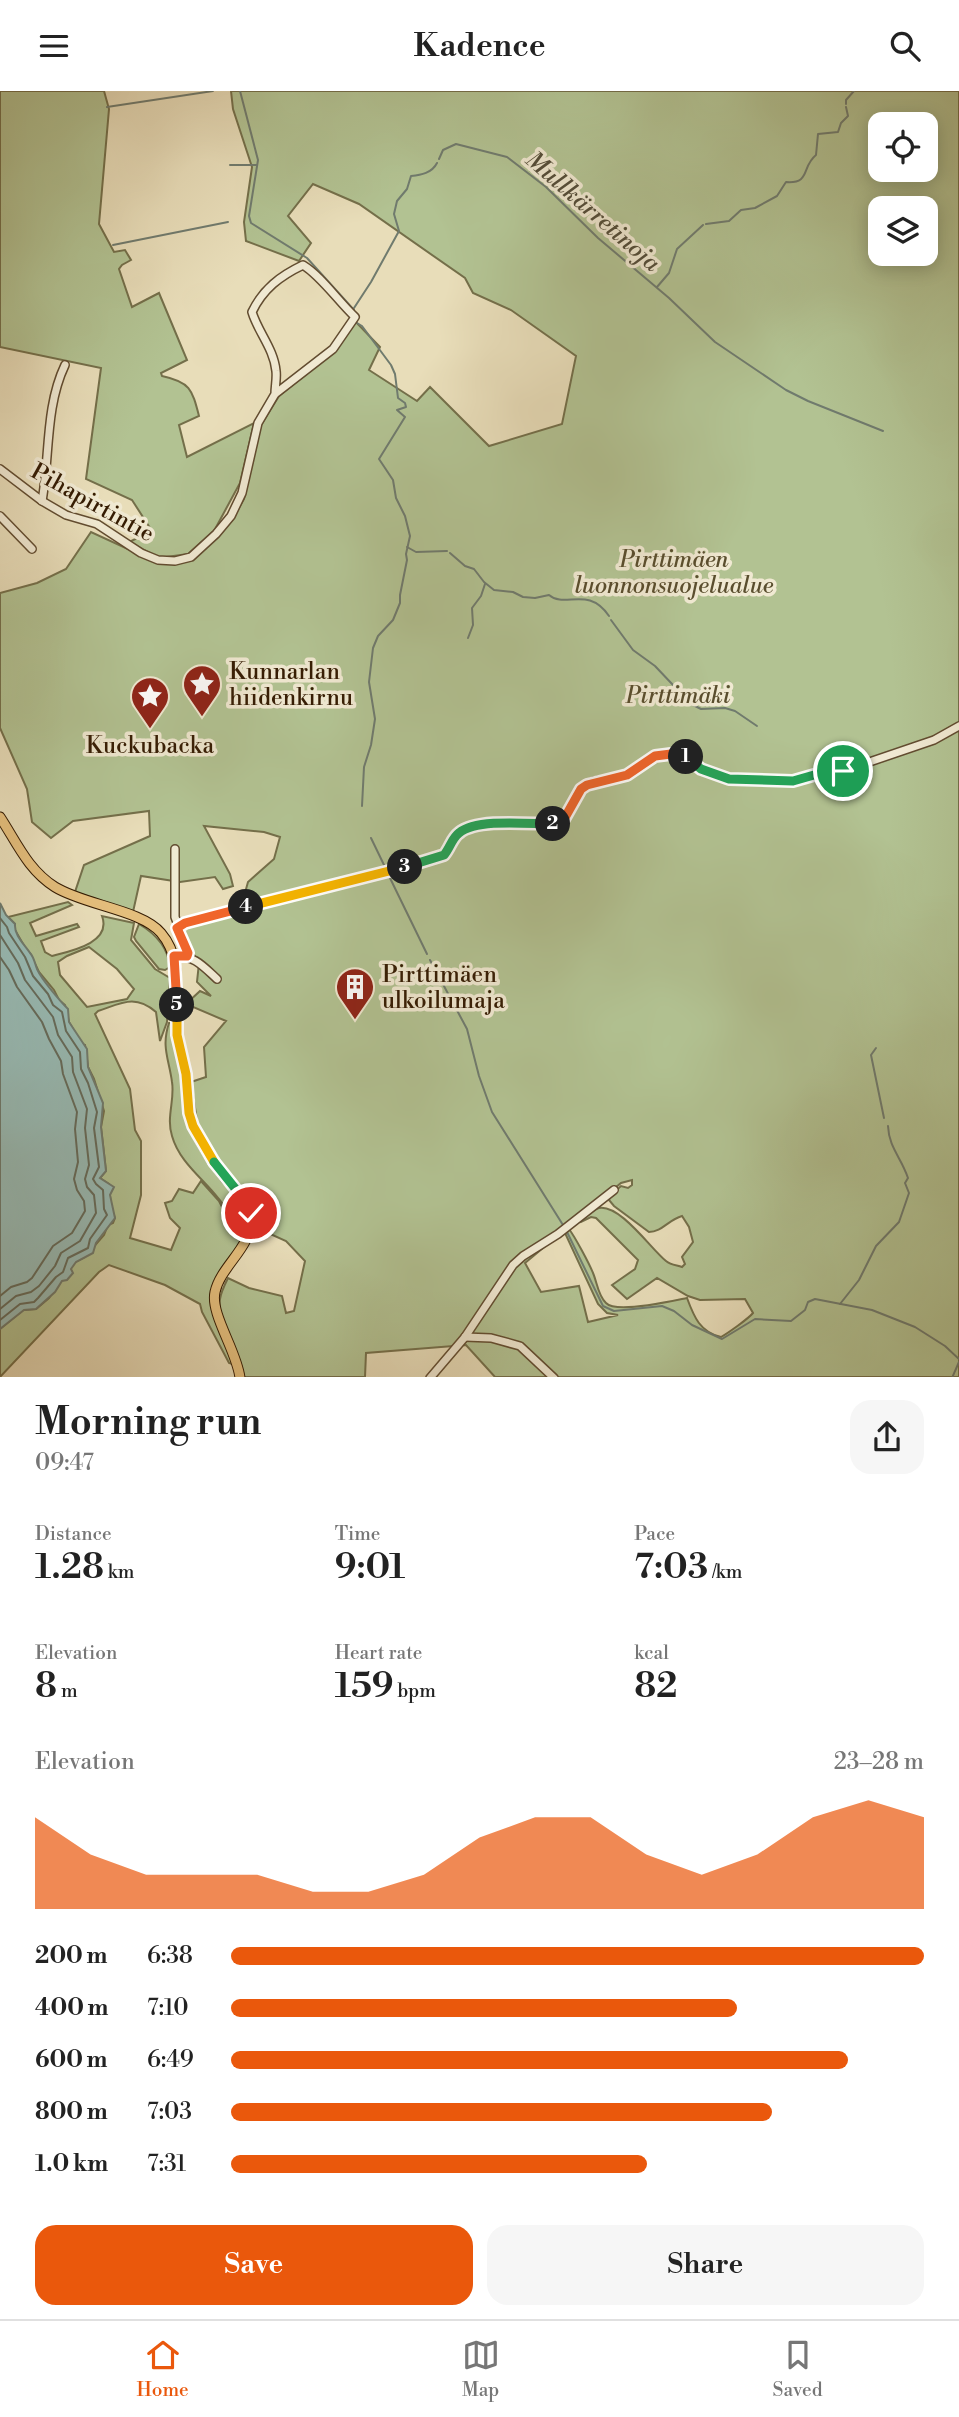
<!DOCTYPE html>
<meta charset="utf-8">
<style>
:root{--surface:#fff;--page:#f6f6f6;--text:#222;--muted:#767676;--line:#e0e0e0;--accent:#ea580c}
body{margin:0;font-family:"Libre Bodoni",serif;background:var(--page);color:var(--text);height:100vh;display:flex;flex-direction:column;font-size:26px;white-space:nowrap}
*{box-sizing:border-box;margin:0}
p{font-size:23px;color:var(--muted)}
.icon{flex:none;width:38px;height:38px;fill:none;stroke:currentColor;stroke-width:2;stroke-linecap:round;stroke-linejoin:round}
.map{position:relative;height:1286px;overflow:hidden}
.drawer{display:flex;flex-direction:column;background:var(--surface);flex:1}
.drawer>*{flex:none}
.buttons{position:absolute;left:868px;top:21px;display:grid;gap:14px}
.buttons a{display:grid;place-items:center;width:70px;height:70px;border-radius:14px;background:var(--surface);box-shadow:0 4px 18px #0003;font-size:35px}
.pin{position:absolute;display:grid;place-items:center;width:60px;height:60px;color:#fff;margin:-30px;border:4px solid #fff;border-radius:50%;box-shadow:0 2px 7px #0007}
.km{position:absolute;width:35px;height:35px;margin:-18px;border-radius:50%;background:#222;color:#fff;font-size:19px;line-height:35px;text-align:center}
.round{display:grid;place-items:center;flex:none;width:74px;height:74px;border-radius:21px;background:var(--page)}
.overview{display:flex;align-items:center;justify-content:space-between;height:119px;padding:0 35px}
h1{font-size:38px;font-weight:600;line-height:52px}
.figures{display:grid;grid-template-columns:repeat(3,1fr);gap:10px;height:119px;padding:7px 35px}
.figures div{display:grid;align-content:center}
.figures b{font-size:35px;font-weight:600}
.figures small{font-size:19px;font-weight:400}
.figures p{font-size:19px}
.chart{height:196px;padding:14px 35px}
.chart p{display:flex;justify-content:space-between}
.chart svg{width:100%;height:126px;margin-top:7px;fill:var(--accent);opacity:.7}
.primary-button{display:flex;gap:14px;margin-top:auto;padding:14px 35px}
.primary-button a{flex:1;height:80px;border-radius:21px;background:var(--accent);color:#fff;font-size:28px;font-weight:600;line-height:80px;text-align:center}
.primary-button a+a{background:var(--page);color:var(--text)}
ul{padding:0 35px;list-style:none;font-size:23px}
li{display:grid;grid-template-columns:112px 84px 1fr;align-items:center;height:52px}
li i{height:18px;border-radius:9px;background:var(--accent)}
header{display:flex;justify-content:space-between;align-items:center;height:91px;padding:0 35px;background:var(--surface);font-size:32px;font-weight:600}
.tab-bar{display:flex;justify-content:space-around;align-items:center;height:98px;border-top:2px solid var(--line);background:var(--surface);font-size:19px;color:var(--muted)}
.tab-bar a{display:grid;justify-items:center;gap:4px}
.tab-bar .active{color:var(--accent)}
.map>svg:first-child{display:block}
.green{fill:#b2c292;stroke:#746f4a;stroke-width:2;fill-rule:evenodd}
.water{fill:#98bbb5;stroke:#707b6e;stroke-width:2}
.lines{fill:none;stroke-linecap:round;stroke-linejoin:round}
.shore{stroke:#666c5c;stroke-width:2}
.stream{stroke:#707b6e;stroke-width:2}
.minor-casing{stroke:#624c30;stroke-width:10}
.major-casing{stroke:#351c03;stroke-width:11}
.minor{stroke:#f0e9d2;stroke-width:7}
.major{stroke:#e4be7c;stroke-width:9}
.split-1-casing{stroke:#fff;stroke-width:14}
.split-2-casing{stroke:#fff;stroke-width:14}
.split-3-casing{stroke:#fff;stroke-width:14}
.split-4-casing{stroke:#fff;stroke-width:14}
.split-5-casing{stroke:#fff;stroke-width:14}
.split-6-casing{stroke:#fff;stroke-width:14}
.split-7-casing{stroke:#fff;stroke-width:14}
.split-1{stroke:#22a559;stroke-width:9}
.split-2{stroke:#f0652b;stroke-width:9}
.split-3{stroke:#22a559;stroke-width:9}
.split-4{stroke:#f5b400;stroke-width:9}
.split-5{stroke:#f0652b;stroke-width:9}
.split-6{stroke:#f5b400;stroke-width:9}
.split-7{stroke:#22a559;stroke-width:9}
.labels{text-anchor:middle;stroke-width:7;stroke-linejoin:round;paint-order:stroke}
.street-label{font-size:23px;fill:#351c03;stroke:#f0e9d2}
.park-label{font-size:23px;font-style:italic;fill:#5a4e2e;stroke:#f0e9d2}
.poi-label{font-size:23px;fill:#351c03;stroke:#f0e9d2;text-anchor:start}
.water-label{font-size:24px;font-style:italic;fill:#534c38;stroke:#f0e9d2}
</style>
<header><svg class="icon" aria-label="menu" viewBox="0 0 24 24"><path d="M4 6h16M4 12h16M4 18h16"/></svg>Kadence<svg class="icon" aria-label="search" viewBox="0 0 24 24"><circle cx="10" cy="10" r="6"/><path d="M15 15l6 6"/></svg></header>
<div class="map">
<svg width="959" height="1287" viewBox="0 0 959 1287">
<rect width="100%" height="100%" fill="#e8ddb9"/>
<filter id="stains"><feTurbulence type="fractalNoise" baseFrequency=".00286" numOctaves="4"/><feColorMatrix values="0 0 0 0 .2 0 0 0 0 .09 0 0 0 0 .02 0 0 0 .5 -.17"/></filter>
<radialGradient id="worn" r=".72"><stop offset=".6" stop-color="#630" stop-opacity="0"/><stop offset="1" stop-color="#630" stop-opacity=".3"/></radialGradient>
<g class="green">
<path d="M0 0H104L109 18 99 133 114 161 125 159 131 169 122 174 119 178 132 216 159 202 187 269 161 282 162 285C190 291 192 298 199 325L179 334 187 366 254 332 240 392 214 440 188 463 159 467 129 451 152 440 132 409 86 388 101 277 0 256Z"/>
<path d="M231 0H959V1286H495L466 1254 366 1262 365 1286H244C241 1262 216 1230 220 1208 221 1201 225 1193 228 1187L249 1197 282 1205 286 1222 294 1220 305 1170 286 1150 257 1137 251 1114 220 1072 198 1036 191 991 206 986 204 956 226 930 186 913 200 900 211 905 197 891 199 872 176 834 241 816 248 791 274 768 280 746 264 741 204 735 230 783 233 795 223 798 215 786 180 791 141 785 133 821 75 801 84 774 150 745 149 720 73 730 51 747 32 731 27 698 0 637V502L37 492 66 478 91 441 156 471 189 468 216 448 232 429 244 408 261 334 279 305 334 260 354 229 380 256 369 279 417 310 430 296 489 355 562 333 576 265 511 219 473 202 465 187 359 113 313 93 288 125 311 152 299 170 246 150 244 131 252 76 233 18ZM880 33H926V79H880ZM880 117H926V163H880ZM632 1089V1094L628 1097 621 1095 611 1104 609 1109 614 1115 649 1141C662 1141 668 1129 682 1125L689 1136 693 1151 682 1166 685 1173 682 1176C676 1174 671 1174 666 1170 651 1158 620 1113 599 1117 592 1119 586 1125 580 1129L581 1131 591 1126 596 1127 638 1169 635 1178 612 1194 627 1208 657 1187 688 1205 700 1209 745 1208 753 1222C748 1228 728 1242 721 1246 700 1241 694 1226 687 1207 672 1210 616 1223 606 1212 598 1205 597 1191 593 1182 589 1172 575 1146 569 1138L565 1142 598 1213 607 1222 618 1224 588 1231 579 1195 541 1201 525 1172 621 1092Z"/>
<path d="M68 811 72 814 30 832 36 845 77 833 79 836 41 850 45 861 52 865C71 860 112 852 102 825L134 832 131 849 155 878 170 887 167 931 160 950 156 921C135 903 122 912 98 920L95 923 130 998 135 1039 141 1050V1104L130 1147 171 1159 180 1137 170 1127 165 1112 172 1110 179 1098 193 1102 201 1090 219 1110 225 1122 229 1123C214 1094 181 1077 172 1045 166 1026 175 1009 172 991 169 968 161 956 169 932H174L183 978 188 1024 248 1122 247 1139 212 1204 235 1274 229 1272 202 1221 200 1213 165 1194 109 1174 99 1181 0 1286V1238L23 1219 36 1218 49 1207 73 1172 85 1166 104 1144 108 1134 113 1132 115 1127 111 1116 109 1093 100 1087 106 1080 101 1036 104 1020 94 988 88 976 85 954 82 953 69 931 65 914 59 909 54 899 39 881 30 862 26 858 15 839V833L8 826ZM89 856 117 878 134 898 127 908 87 916 60 884 58 871 67 865Z"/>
<path d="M139 833C156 843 168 856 170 876L165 879 159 878 136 850 134 846Z"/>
</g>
<path class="water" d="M0 812 6 824 15 833C14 844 24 853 30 862 34 866 35 873 37 878 42 889 60 910 68 918L69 931 87 958 88 976 103 1012 101 1036 106 1080 100 1087 114 1096 110 1104 115 1127 96 1152 93 1162 76 1171 71 1178 73 1182 67 1189 62 1190 55 1201 36 1218 24 1219 0 1238Z"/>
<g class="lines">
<g class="shore">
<polyline points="0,827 7,836 9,842 25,866 33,885 48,903 53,914 62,921 66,940 80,961 81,978 88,992 97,1021 94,1037 99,1076 93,1088 96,1093 103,1099 104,1118 107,1124 90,1148 88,1157 68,1167 63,1181 56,1186 38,1207 34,1211 20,1213 0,1229"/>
<polyline points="0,844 18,872 25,889 53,926 58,944 72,966 73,981 87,1018 85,1037 89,1074 85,1088 87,1096 94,1104 96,1122 80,1150 61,1162 55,1175 39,1195 31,1201 16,1205 0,1218"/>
<polyline points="0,866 9,879 17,896 42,931 49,948 61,970 63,983 77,1021 75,1038 78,1071 74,1088 77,1099 84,1110 85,1120 72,1142 53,1155 32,1187 27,1191 11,1196 0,1205"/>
</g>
<g class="stream">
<polyline points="240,0 258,69 249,125 251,132 307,167 354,219"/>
<polyline points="846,13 846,9 854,0"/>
<polyline points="107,16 213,0"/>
<polyline points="439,68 443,59 456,53 507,66 546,96 598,147 669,207 715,251 786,299 808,310 883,340"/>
<polyline points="230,74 257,74"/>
<path d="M706 133 729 130 741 119 755 117 777 105 786 91C811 93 801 76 816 64L818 43 838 41 841 32 848 25 846 16"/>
<polyline points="113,154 228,131"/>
<polyline points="657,196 669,182 677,158 703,134"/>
<path d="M354 217 371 191 399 140 394 123 397 110 407 98 411 85C421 84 432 82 437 72"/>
<polyline points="357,232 362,235 391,274 395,283 398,307 405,312 406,316 397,319 405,326 379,368 393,389 396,407 405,425 410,445 406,463 407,469 400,504 400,512 393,529 378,545 373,557 369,591 375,628 371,654 364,676 362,715"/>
<polyline points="407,456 416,461 447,460"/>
<path d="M450 462 465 475 474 478 484 491 494 499 513 501 523 506 535 507 549 504C565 518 588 494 609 525"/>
<polyline points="611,529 633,559 655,575 691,613 701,618 725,617 735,620 757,635"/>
<polyline points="468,547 473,534 472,517 481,505 485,493"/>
<polyline points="371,747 385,776"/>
<polyline points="389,785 427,863"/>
<polyline points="430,869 467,938 479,985 492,1021 563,1134"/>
<polyline points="876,957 871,964 884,1027"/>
<polyline points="567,1141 603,1215 614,1220 662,1215 674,1220 692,1234 722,1248 755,1228 791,1230 805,1219 808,1211 815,1208 872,1219 915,1236 945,1255 959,1268"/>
<path d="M840 1213 859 1189 876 1155 899 1131 909 1102 905 1092 908 1087C901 1066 889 1057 888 1035"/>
<polyline points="952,1287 959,1271"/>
</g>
<defs>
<g id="minor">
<path d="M0 378 42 410 66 424 97 433 141 462 158 469 175 470 191 466 216 443 231 425 242 402 258 332 275 303 333 258 355 226C338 210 321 185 303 174 280 185 263 198 252 221 258 241 274 258 276 280 277 287 275 295 275 303"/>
<path d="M42 410C50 365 45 316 65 274"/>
<polyline points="0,425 32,458"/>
<polyline points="175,758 175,826 187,858 187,865"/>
<path d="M177 837 185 832 437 767C450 762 449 751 458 742 475 727 534 733 557 733 572 725 572 708 582 697 593 686 611 690 624 685 646 677 649 661 679 662L701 678 729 688 793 690 828 680H843L934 649 959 635"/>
<path d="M174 865C194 864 203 875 217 888"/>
<polyline points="465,1246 491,1247 520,1255 554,1287"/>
<polyline points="430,1287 465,1246 513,1174 523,1165 558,1143 614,1099"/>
</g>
<path id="major" d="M0 726C17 752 28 779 55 796 84 814 142 819 161 842 186 871 172 909 177 944 179 958 184 971 186 985 188 999 187 1014 191 1028 197 1048 212 1070 225 1087 235 1099 250 1109 251 1126 253 1156 221 1174 215 1201 210 1223 237 1260 240 1287"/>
</defs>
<use href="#minor" class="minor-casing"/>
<use href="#major" class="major-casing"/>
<use href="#minor" class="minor"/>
<use href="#major" class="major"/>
</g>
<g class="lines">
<defs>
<polyline id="split-1" points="686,666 701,678 729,688 793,690 828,680 843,680"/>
<polyline id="split-2" points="553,733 563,730 581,698 587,694 627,684 655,665 679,662 686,666"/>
<path id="split-3" d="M405 776 444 764C450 757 452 747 459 742 477 727 530 733 553 733"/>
<polyline id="split-4" points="246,816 405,776"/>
<polyline id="split-5" points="177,914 174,865 187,865 188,862 177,837 185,832 246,816"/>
<polyline id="split-6" points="177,914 177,944 186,983 189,1022 193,1035 214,1071"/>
<polyline id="split-7" points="214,1071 246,1111 251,1122"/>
</defs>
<use href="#split-1" class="split-1-casing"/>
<use href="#split-2" class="split-2-casing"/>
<use href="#split-3" class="split-3-casing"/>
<use href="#split-4" class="split-4-casing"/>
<use href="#split-5" class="split-5-casing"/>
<use href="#split-6" class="split-6-casing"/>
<use href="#split-7" class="split-7-casing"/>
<use href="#split-1" class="split-1"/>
<use href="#split-2" class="split-2"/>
<use href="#split-3" class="split-3"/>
<use href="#split-4" class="split-4"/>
<use href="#split-5" class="split-5"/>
<use href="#split-6" class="split-6"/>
<use href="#split-7" class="split-7"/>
</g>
<defs>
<symbol id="sight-pin" viewBox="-11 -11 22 30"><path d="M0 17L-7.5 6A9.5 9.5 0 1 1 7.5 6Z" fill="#8f2418" stroke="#f0e9d2"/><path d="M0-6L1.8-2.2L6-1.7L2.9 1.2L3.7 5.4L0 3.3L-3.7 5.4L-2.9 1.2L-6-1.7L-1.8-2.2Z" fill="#fff"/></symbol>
<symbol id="building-pin" viewBox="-11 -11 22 30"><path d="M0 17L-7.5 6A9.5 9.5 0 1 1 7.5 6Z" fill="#8f2418" stroke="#f0e9d2"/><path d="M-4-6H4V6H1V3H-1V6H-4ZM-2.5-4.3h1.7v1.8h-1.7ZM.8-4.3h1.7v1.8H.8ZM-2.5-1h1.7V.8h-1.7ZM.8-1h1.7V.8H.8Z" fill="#fff"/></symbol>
</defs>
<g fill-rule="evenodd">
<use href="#sight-pin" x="180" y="571" width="44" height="60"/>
<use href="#sight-pin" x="128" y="583" width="44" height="60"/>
<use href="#building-pin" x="333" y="874" width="44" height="60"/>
</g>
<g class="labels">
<g class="street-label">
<text transform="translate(93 411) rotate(29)" y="8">Pihapirtintie</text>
</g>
<g class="park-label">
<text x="674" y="476">Pirttimäen<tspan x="674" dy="26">luonnonsuojelualue</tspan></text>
<text x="678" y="612">Pirttimäki</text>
</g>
<g class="poi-label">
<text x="229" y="588">Kunnarlan<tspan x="229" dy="26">hiidenkirnu</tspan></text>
<text x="150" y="662" text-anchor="middle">Kuckubacka</text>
<text x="382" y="891">Pirttimäen<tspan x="382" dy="26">ulkoilumaja</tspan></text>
</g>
<g class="water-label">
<text transform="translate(593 120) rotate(41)" y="8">Mullkärretinoja</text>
</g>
</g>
<rect width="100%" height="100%" filter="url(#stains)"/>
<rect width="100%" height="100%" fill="url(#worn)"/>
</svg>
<div class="buttons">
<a><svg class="icon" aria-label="locate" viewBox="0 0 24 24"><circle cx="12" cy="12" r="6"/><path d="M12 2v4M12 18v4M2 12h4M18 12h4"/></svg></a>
<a><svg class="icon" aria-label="layers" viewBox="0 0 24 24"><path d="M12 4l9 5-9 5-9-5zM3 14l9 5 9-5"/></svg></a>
</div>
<div class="pin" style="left:843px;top:680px;background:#1e9e55"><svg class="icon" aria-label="arrive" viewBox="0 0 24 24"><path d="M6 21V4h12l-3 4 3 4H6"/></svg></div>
<div class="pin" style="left:251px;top:1122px;background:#d93025"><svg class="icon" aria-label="check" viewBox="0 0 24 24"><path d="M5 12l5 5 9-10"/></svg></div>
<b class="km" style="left:686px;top:666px">1</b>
<b class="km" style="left:553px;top:733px">2</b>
<b class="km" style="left:405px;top:776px">3</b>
<b class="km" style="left:246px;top:816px">4</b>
<b class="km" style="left:177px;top:914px">5</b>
</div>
<section class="drawer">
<div class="overview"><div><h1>Morning run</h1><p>09:47</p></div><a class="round"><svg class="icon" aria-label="share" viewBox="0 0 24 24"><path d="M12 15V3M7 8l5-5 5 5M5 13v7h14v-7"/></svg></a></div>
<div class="figures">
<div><p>Distance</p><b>1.28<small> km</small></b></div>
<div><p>Time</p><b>9:01</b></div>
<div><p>Pace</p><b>7:03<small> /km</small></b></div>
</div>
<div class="figures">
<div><p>Elevation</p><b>8<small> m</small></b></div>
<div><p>Heart rate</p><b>159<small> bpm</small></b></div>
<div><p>kcal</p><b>82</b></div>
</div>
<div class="chart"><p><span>Elevation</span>23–28 m</p>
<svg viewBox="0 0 160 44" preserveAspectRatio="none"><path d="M0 44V12L10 25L20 32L30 32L40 32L50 38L60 38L70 32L80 19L90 12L100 12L110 25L120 32L130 25L140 12L150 6L160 12V44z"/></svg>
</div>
<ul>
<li><b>200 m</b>6:38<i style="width:100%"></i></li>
<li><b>400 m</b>7:10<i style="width:73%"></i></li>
<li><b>600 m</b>6:49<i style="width:89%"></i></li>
<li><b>800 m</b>7:03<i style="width:78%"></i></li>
<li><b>1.0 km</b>7:31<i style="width:60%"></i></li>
</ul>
<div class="primary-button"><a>Save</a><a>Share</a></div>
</section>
<nav class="tab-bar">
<a class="active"><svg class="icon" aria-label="home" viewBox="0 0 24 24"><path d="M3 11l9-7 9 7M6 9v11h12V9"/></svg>Home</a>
<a><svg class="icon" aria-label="map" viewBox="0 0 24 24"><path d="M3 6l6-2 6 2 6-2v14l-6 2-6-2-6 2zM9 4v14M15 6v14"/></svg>Map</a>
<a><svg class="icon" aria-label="saved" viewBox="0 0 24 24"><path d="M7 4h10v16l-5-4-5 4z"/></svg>Saved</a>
</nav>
